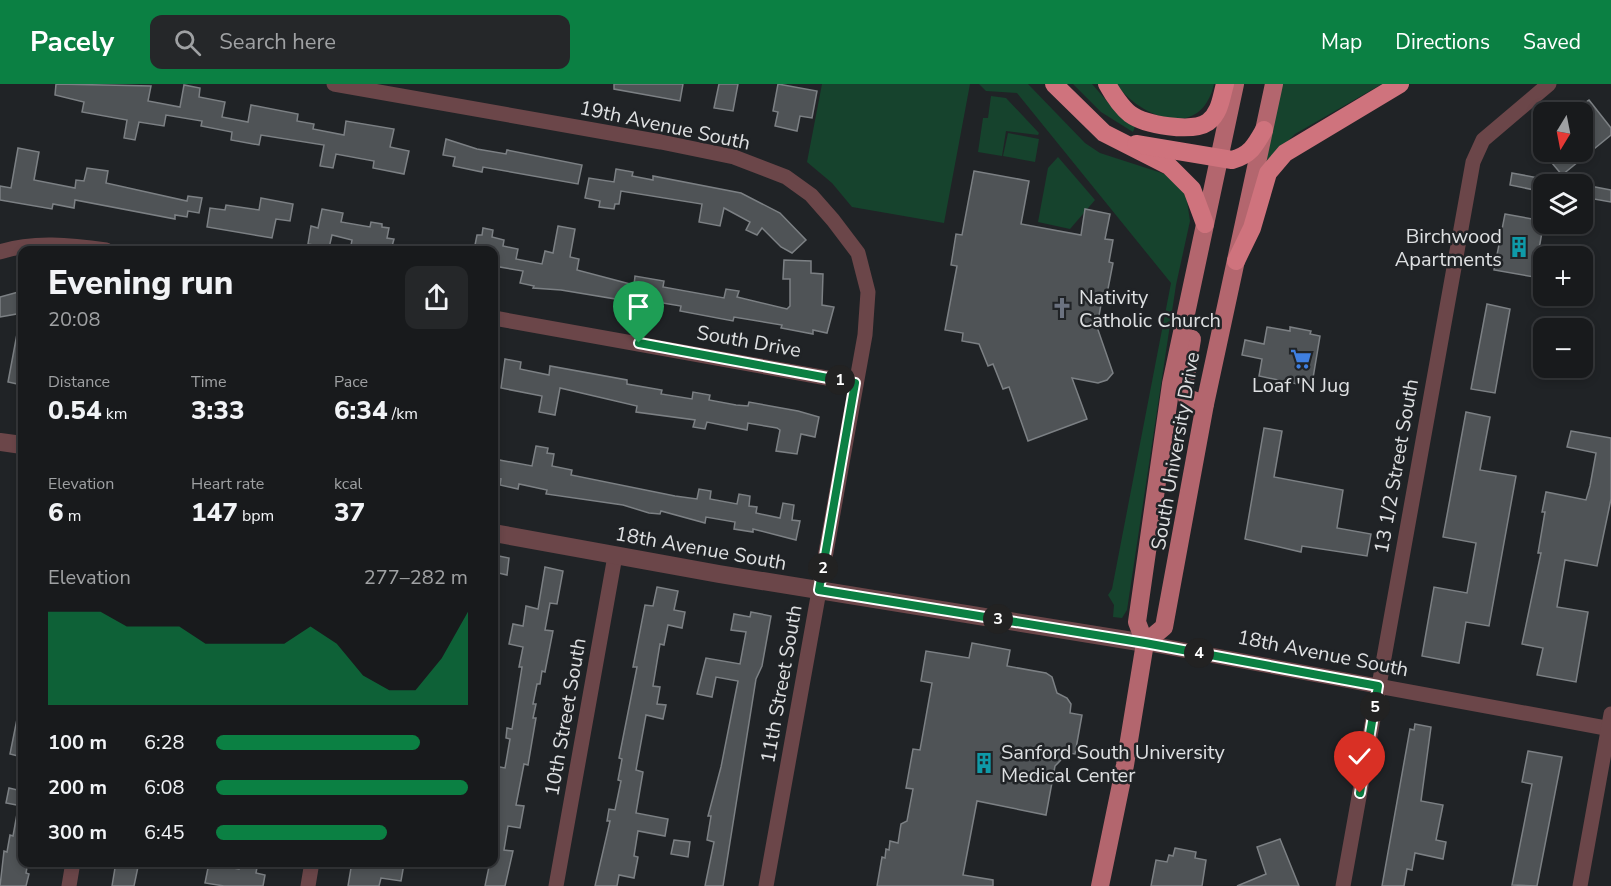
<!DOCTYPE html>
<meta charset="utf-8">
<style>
:root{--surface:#181a1c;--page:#252729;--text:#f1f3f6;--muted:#9fa1a3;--line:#36383b;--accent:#0b8043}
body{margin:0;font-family:"Nunito Sans",sans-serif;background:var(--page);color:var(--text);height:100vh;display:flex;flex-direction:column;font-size:22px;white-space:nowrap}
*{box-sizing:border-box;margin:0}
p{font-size:20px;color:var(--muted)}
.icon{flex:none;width:33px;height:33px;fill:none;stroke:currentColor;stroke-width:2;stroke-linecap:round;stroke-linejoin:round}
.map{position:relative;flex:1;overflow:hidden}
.details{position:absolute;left:18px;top:162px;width:480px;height:621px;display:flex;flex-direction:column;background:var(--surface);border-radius:12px;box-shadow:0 3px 9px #0003,0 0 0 2px var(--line)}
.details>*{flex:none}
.needle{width:39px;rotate:190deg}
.tools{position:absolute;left:1533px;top:18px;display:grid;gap:12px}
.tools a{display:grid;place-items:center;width:60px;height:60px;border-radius:12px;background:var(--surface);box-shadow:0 3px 9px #0003,0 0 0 2px var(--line);font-size:30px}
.pin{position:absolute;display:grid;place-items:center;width:51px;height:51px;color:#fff;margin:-62px -26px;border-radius:50% 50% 50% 0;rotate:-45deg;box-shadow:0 0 6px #0007}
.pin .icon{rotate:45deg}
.km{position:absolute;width:30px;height:30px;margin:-15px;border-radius:50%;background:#222;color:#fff;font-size:16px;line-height:30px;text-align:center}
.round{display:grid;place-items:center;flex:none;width:63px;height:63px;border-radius:12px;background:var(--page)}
.head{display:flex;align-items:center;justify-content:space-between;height:102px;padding:0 30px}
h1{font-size:33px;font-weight:800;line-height:45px}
.figures{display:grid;grid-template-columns:repeat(3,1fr);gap:9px;height:102px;padding:6px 30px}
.figures div{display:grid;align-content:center}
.figures b{font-size:26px;font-weight:800}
.figures small{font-size:16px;font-weight:400}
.figures p{font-size:16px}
.chart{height:168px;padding:12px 30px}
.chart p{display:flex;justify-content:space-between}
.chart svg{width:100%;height:108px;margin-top:6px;fill:var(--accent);opacity:.7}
ul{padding:0 30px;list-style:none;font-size:20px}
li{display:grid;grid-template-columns:96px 72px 1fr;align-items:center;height:45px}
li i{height:15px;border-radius:8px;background:var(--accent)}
header{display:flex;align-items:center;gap:36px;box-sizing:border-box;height:84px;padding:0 30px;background:var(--accent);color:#fff}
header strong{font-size:28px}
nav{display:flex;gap:33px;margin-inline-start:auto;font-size:21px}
.search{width:420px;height:54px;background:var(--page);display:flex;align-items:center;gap:15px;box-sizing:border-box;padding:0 21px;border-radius:12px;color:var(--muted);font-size:22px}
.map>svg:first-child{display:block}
.green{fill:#16432d}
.building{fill:#4f5356;stroke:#7c8084;stroke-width:1.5}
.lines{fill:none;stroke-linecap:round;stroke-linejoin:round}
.minor{stroke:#6b4649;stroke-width:15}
.tertiary{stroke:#6b4649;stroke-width:18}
.primary{stroke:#b3666e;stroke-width:18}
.motorway{stroke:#cf737d;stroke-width:18}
.route-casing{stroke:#fff;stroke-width:12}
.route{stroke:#0b8043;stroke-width:8}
.labels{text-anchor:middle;stroke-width:5;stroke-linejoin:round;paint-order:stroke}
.street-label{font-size:20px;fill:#dee0e2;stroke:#202326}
.poi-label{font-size:20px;fill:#dee0e2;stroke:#202326;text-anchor:start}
</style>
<header>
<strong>Pacely</strong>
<div class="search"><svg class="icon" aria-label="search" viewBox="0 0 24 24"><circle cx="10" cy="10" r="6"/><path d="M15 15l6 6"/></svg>Search here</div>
<nav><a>Map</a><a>Directions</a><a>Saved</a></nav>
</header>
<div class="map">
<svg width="1611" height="802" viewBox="0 0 1611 802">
<rect width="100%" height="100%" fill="#202326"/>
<g class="green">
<polygon points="822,0 970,0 944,139 852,123 832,99 807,78"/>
<polygon points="979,0 1028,0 1085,59 1100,69 1168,91 1186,110 1190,137 1176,201 1127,526 1122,534 1113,533 1114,521 1108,511 1112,505 1171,199 1017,9 986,7"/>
<polygon points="1073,0 1092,0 1112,23 1136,40 1133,48 1101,28"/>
<path d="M1116 0H1214C1201 57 1142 35 1116 0Z"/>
<polygon points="1282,0 1382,0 1295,50 1265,79"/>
<polygon points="991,12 1006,14 1039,49 1038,51 1006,47 1002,72 978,68 983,34 988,34"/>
<polygon points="1008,49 1039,55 1035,78 1003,72"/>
<polygon points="1058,73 1095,116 1070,145 1038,138 1048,84"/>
</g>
<g class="building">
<polygon points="56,0 151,2 148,17 180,23 184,1 200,4 199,13 225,18 222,33 248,38 251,21 298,30 297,37 314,40 313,45 344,51 346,37 394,45 390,63 409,67 404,90 373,84 374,77 336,70 333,84 320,82 324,61 261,51 259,61 231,56 232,48 201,42 202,37 166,31 164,42 139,38 135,56 124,54 127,36 82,28 84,18 55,11"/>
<polygon points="614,0 683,0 680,17 614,5"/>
<polygon points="719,0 738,0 733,27 714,24"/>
<polygon points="778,0 817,7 812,34 800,32 797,47 775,42 778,28 773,27"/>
<polygon points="1589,16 1611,44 1611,51 1562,91 1547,73 1553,68 1582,68 1582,21"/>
<polygon points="446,55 477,65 506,70 507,66 582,81 578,100 483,83 482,88 453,82 455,73 443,71"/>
<polygon points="18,64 39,68 34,96 75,104 76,96 84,97 87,84 108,87 106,99 187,117 188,112 202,114 199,129 188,127 187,133 175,131 175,135 75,116 74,124 53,120 52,125 0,116 0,102 11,104"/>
<polygon points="616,85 633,88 632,92 653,96 653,92 741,109 780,129 806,156 792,169 781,163 762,144 757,151 746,146 750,138 724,124 720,142 699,138 702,120 621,107 619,120 615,120 614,125 599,123 600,117 585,114 589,94 614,98"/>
<polygon points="974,87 1029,97 1021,140 1081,151 1085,125 1110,130 1105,155 1113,156 1109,178 1113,179 1107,210 1103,209 1097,243 1113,289 1107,296 1098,299 1072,294 1087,335 1028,357 1009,303 1003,305 993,280 988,282 979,260 962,257 963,249 945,246 957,182 951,181 956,150 962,151"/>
<polygon points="1512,89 1544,95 1544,108 1510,101"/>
<polygon points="1590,102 1611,106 1611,118 1588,114"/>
<polygon points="261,114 293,120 290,137 276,135 272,154 207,143 210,124 225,126 226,121 259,126"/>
<polygon points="322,125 343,129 341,138 370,143 371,138 382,140 382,143 389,144 387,154 394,155 391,166 351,161 352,156 332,151 329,164 308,160 311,142 318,144"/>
<polygon points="1505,130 1544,137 1534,193 1494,186"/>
<polygon points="558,142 575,145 570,173 579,175 577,186 634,201 635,192 664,197 663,203 724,214 726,205 739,207 737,213 787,225 790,222 790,195 783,195 784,176 811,177 811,189 823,190 822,221 834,223 827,249 813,246 813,250 781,244 782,241 734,233 733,237 680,227 681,222 651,217 634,216 634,218 561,206 533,204 534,202 520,199 523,187 494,182 494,166 474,166 477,151 482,151 483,144 493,146 492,153 504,156 503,162 518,165 516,175 542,180 545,167 553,169"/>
<polygon points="22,207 22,229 0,233 0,213"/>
<polygon points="1487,220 1510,225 1495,309 1471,305"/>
<polygon points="1267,243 1290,247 1290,243 1311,247 1310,250 1320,252 1312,300 1303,298 1302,301 1259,292 1262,275 1242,271 1245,256 1264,260"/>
<polygon points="17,250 22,251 22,301 8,298"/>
<polygon points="505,275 521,278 520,285 549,291 550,282 627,296 627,300 662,306 661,310 692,315 693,308 710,311 709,316 736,321 748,322 749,318 798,327 819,333 815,353 801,350 797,370 776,367 780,346 777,344 748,339 747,346 707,338 705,345 693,343 695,336 636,328 637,322 560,304 555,331 539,328 542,312 501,304"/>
<polygon points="1466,328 1490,333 1480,386 1516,392 1489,542 1466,538 1459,579 1422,572 1434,503 1467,509 1476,459 1443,453"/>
<polygon points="1264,344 1282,347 1274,393 1343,406 1337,444 1371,450 1367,472 1302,462 1301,468 1245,455"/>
<polygon points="1571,347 1611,354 1611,415 1597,482 1565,476 1557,523 1588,528 1576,598 1537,591 1543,564 1522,560 1541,469 1538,469 1545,428 1542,428 1546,408 1586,416 1590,402 1596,369 1567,363"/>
<polygon points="536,362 548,364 547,369 554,370 552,382 572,386 571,391 675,412 697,415 699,405 711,407 710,415 737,420 739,410 750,412 749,422 757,423 756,429 780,434 783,419 794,421 792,436 800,437 796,456 753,445 753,448 734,445 735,438 706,433 705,439 661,427 660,430 649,429 623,421 546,410 547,406 519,400 518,405 500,401 501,395 494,394 494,375 532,382"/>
<polygon points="494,471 509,474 507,491 494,488"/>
<polygon points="545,483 563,487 557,520 550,519 545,546 553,547 545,588 542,587 540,600 537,600 533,620 536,620 533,634 536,634 528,681 524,680 516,721 524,722 520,744 508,742 504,766 513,767 505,802 485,802 490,778 494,778 494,682 505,684 510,655 506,654 507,644 512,645 522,583 519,583 523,563 509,560 513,540 523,542 526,522 538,525"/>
<polygon points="657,503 678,507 674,526 685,528 682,544 668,541 664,561 660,560 653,602 660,603 657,620 666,621 663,635 646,631 636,686 643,688 636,729 668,735 665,752 638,747 634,772 638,773 634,794 619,791 617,802 595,802 610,737 607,737 609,725 615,726 621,697 618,696 622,675 619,674 637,583 633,583 645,521 653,522"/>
<polygon points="751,528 771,532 762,582 756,595 723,802 705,802 714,758 707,756 711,732 708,732 721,683 738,597 716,593 712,613 697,610 706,574 740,580 746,548 731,546 734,530 750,533"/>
<polygon points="972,559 1010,566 1007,582 1046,589 1052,593 1057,609 1067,614 1071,620 1070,629 1082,631 1075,670 1062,668 1061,676 1055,682 1046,731 977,717 963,791 993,796 993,802 877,802 882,773 885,774 886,765 889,766 890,757 898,759 901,740 907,737 913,705 906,704 913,665 920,666 932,599 921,597 926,567 969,574"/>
<polygon points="17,635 22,635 22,673 10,670"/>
<polygon points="1415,640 1431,643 1421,717 1443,721 1436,756 1446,758 1443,775 1415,769 1412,786 1407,785 1404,802 1382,802 1410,645 1414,646"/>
<polygon points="1528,667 1562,673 1537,802 1512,801 1532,700 1522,698"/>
<polygon points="9,704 22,707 22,722 6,719"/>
<polygon points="17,730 22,731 22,778 28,778 26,789 29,790 26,802 0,802 4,767 7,768 10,751 13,752"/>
<polygon points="1280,755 1299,802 1237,802 1266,790 1257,763"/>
<polygon points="674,756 690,758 688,773 671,770"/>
<polygon points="1175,764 1196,768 1195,774 1206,776 1202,802 1151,802 1156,776 1167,778 1169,771 1173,772"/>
<polygon points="116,778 139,778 134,802 112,802"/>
<polygon points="240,778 258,778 256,789 265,791 263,802 224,802 205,799 209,779 239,785"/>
<polygon points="352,778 404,780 401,797 381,794 379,802 348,802"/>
</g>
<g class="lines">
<g class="minor">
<polyline points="334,0 661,58 734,73 786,93 811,111 833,136 858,169 868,208 865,251 766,802"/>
<path d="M0 168C32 157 72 161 106 166"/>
<polyline points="494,234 855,299"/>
<polyline points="1145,559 1611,645"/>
<polyline points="69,802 73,778"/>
<polyline points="308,802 312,778"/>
<polyline points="556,802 615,472"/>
<polyline points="1343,802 1473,78 1483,56 1549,0"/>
<polyline points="1580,802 1611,630"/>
</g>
<g class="tertiary">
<polyline points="0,358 22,361"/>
<polyline points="494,449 719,490 1145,559"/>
</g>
<g class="primary">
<polyline points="1192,255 1184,304 1187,314 1205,320"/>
<polyline points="1145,559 1164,543 1205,320 1274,0"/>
<polyline points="1100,802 1125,681 1145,559 1137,538 1171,300 1235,0"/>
</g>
<g class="motorway">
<polyline points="1054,0 1104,49 1169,82 1192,105 1205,140"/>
<path d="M1107 0C1112 9 1122 24 1130 30 1145 41 1192 49 1208 38 1220 29 1221 14 1225 0"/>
<path d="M1136 60 1232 76C1250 71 1255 62 1264 46"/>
<polyline points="1236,177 1252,144 1268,89 1285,69 1400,0"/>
</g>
</g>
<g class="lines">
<defs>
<polyline id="route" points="639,259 855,299 819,506 1145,559 1378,602 1360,709"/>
</defs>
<use href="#route" class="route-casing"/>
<use href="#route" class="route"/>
</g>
<defs>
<symbol id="building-bare" viewBox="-9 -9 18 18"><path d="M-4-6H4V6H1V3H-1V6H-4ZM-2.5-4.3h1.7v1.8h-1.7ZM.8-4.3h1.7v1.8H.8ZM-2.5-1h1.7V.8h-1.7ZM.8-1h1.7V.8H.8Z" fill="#0f9aa8" stroke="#202326" stroke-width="2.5" paint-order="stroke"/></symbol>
<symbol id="church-bare" viewBox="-9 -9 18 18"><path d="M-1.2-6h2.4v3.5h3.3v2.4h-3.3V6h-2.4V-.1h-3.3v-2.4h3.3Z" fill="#6b7280" stroke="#202326" stroke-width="2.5" paint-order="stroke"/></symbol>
<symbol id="supermarket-bare" viewBox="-9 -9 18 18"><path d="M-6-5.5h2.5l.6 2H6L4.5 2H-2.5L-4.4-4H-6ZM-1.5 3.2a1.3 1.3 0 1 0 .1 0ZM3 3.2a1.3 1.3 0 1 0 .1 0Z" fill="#3f7fe0" stroke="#202326" stroke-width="2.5" paint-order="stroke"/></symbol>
</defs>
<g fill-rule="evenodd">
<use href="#building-bare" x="1504" y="148" width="30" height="30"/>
<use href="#church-bare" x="1047" y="209" width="30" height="30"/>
<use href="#supermarket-bare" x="1286" y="260" width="30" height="30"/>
<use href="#building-bare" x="969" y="664" width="30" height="30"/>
</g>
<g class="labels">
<g class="street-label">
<text transform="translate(665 41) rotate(12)" y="7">19th Avenue South</text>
<text transform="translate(749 257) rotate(10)" y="7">South Drive</text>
<text transform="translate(1175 367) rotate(-80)" y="7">South University Drive</text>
<text transform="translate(1396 382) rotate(-80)" y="7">13 1/2 Street South</text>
<text transform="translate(701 464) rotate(10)" y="7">18th Avenue South</text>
<text transform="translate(1323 569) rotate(11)" y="7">18th Avenue South</text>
<text transform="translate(781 600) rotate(-80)" y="7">11th Street South</text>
<text transform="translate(565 633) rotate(-80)" y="7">10th Street South</text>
</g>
<g class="poi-label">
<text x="1502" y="159" text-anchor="end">Birchwood<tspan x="1502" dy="23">Apartments</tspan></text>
<text x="1079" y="220">Nativity<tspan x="1079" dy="23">Catholic Church</tspan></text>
<text x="1301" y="308" text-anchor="middle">Loaf 'N Jug</text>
<text x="1001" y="675">Sanford South University<tspan x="1001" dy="23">Medical Center</tspan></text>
</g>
</g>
</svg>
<div class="tools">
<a><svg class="needle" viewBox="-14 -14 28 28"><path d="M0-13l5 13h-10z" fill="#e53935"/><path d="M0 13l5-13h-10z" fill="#9fa1a3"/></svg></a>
<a><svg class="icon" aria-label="layers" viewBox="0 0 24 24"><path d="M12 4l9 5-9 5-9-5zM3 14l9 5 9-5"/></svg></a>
<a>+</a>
<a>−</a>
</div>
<div class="pin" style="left:639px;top:259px;background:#1e9e55"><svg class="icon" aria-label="arrive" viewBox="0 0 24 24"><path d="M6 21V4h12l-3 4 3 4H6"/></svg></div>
<div class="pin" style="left:1360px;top:709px;background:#d93025"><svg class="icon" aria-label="check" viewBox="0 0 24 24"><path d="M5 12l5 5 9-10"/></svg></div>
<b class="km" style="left:840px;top:296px">1</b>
<b class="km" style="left:823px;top:484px">2</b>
<b class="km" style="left:998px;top:535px">3</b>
<b class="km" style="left:1199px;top:569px">4</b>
<b class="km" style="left:1375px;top:623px">5</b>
<section class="details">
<div class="head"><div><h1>Evening run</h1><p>20:08</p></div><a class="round"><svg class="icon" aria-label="share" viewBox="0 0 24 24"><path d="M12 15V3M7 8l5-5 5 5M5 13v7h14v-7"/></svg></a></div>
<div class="figures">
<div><p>Distance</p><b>0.54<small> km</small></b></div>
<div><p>Time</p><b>3:33</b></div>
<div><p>Pace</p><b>6:34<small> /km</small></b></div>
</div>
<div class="figures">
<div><p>Elevation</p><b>6<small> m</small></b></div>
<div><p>Heart rate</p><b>147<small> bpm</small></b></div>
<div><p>kcal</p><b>37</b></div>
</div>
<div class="chart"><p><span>Elevation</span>277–282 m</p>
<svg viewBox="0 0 160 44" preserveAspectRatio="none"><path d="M0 44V6L10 6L20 6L30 12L40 12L50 12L60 19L70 19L80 19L90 19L100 12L110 19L120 32L130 38L140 38L150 25L160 6V44z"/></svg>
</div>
<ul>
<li><b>100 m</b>6:28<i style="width:81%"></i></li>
<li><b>200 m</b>6:08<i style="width:100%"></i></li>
<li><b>300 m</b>6:45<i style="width:68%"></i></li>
</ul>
</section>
</div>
